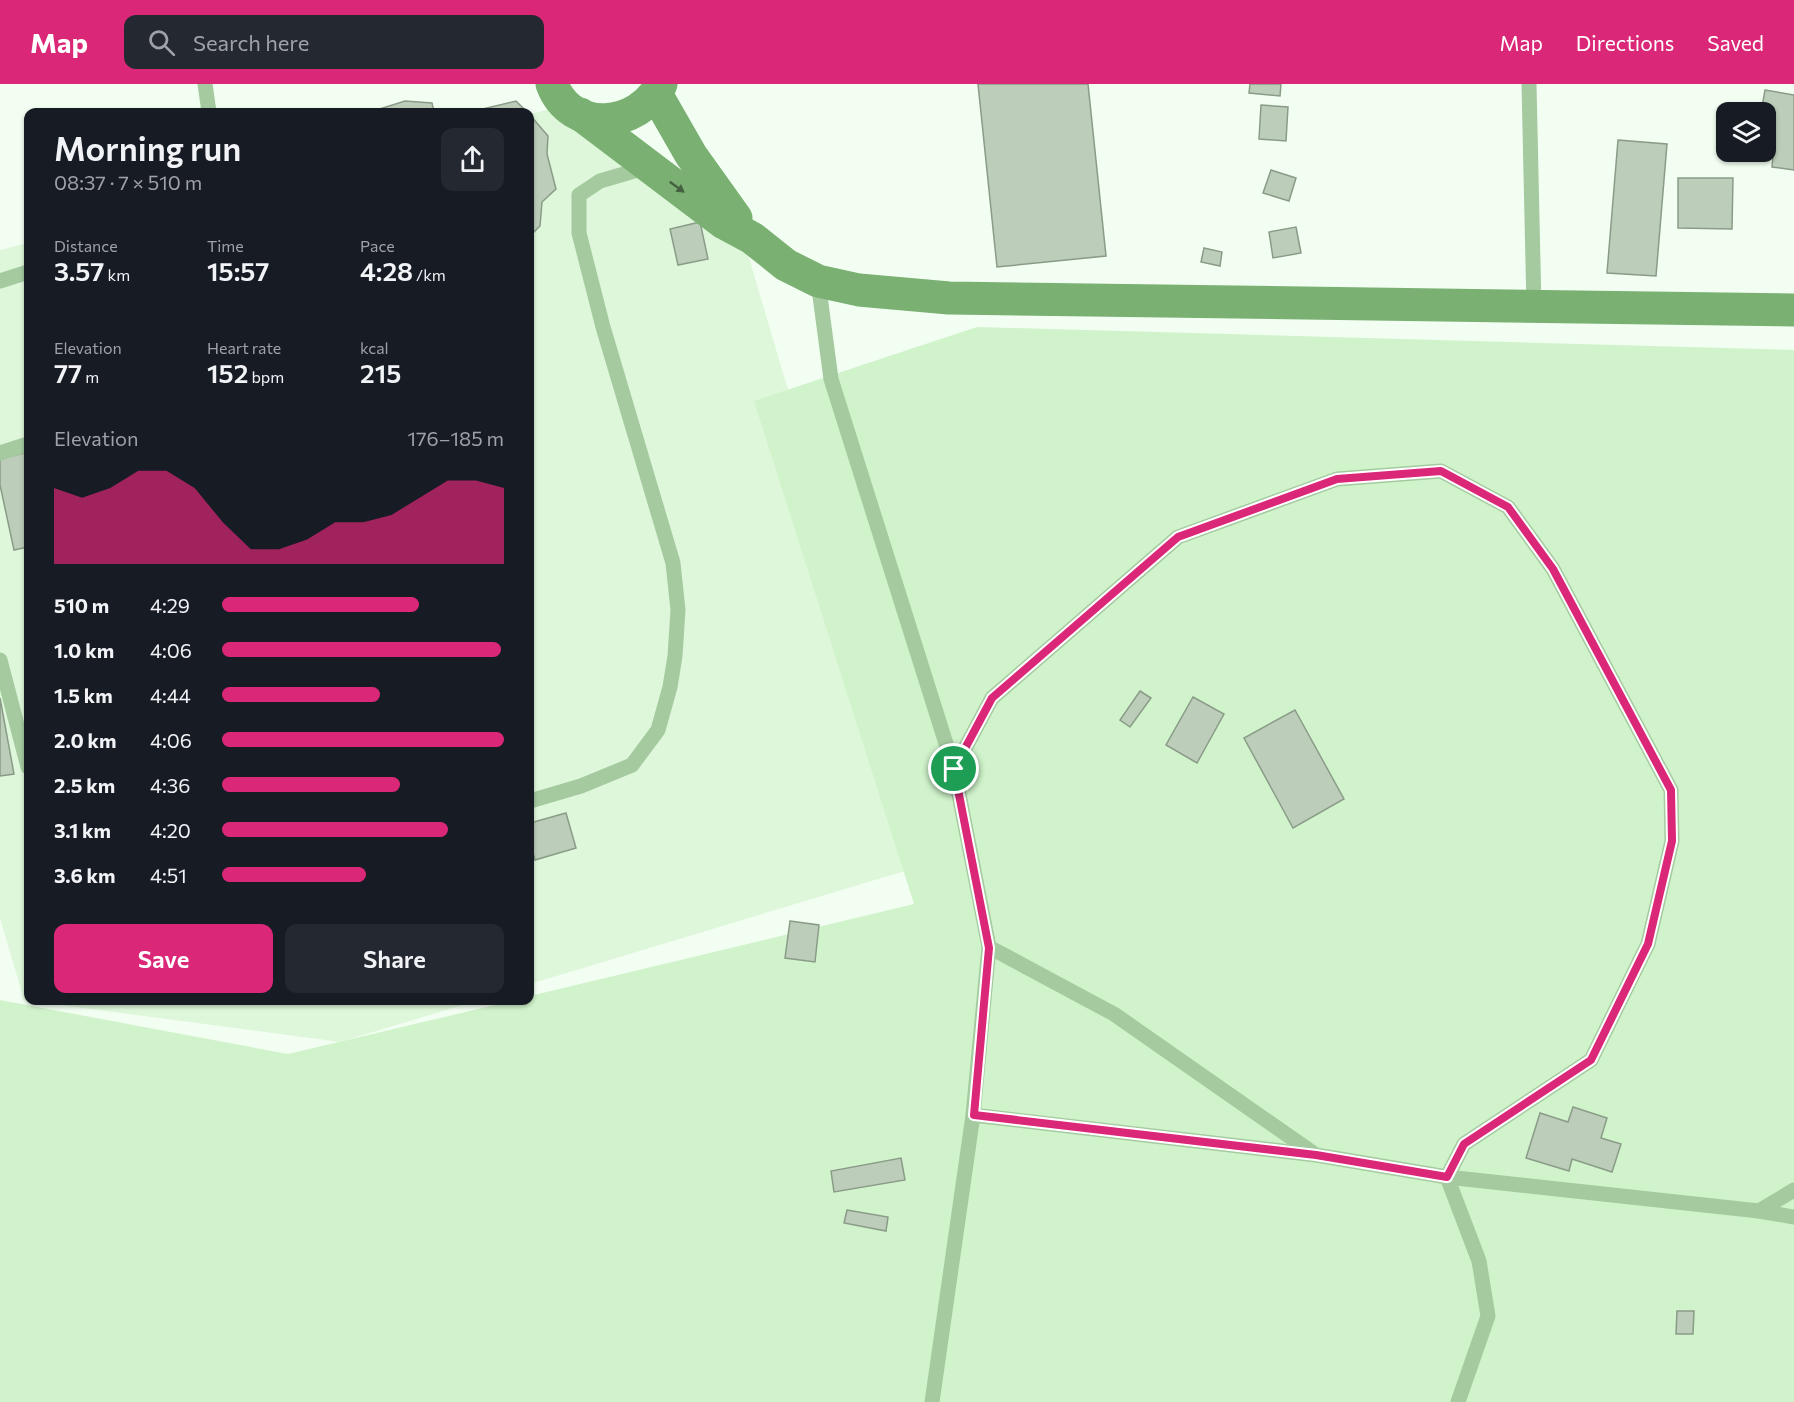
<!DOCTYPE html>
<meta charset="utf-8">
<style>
:root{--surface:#171b24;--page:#242831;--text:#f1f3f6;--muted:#9ea1a6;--accent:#db2777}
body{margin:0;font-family:Commissioner,sans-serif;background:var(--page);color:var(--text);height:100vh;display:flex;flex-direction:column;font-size:22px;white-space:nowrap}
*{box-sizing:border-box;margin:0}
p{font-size:20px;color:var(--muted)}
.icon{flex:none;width:33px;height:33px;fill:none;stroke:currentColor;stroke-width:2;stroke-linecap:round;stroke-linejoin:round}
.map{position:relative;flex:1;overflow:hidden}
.sheet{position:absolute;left:24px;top:24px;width:510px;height:897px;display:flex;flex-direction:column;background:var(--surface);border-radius:12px;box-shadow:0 2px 4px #0004}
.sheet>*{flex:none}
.tools{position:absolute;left:1716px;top:18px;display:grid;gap:12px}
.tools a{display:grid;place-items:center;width:60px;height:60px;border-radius:12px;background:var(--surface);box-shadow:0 2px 4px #0004;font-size:30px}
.pin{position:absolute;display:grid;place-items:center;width:51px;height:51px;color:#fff;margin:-26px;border:3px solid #fff;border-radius:50%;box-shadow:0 2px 6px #0007}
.round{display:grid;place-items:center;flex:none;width:63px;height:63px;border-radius:12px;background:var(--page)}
.overview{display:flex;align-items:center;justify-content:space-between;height:102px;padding:0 30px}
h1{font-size:33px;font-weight:600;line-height:45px}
.stats{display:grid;grid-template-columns:repeat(3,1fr);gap:9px;height:102px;padding:6px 30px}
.stats div{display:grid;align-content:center}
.stats b{font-size:26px;font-weight:600}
.stats small{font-size:16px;font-weight:400}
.stats p{font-size:16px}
.chart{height:168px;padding:12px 30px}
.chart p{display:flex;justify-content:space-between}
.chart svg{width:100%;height:108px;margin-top:6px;fill:var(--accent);opacity:.7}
.cta{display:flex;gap:12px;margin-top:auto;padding:12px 30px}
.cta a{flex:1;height:69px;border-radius:12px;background:var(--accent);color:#fff;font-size:24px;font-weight:600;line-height:69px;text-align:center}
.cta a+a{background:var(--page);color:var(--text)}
ul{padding:0 30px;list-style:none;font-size:20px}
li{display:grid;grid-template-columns:96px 72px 1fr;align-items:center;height:45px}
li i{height:15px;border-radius:8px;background:var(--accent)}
header{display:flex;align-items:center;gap:36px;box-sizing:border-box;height:84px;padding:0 30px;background:var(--accent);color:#fff}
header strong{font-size:28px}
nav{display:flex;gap:33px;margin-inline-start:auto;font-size:21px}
.search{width:420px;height:54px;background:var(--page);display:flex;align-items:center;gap:15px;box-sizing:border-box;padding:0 21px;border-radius:12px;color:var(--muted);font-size:22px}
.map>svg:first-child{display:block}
.built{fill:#def7da}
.green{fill:#d0f3cb}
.building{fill:#bcceb9;stroke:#8a9c88;stroke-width:1.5}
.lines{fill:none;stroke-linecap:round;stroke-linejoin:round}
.lane{stroke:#a5caa0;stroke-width:15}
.secondary{stroke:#7ab173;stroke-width:33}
.oneway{fill:#446040}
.route-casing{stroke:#fff;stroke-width:12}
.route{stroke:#db2777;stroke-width:8}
</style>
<header>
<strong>Map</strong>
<div class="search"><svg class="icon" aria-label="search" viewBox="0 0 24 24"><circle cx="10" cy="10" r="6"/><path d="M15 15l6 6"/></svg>Search here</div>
<nav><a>Map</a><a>Directions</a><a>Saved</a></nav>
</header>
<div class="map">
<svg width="1794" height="1318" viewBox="0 0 1794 1318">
<rect width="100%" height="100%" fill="#f2fef1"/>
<g class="built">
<polygon points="579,18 747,167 928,780 530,900 530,30"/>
<polygon points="28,159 28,916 24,916 0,834 0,166"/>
<polygon points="31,917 476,917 340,958"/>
</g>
<polygon class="green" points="977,243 1794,266 1794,1318 0,1318 0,916 288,970 512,917 530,916 530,912 914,820 754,317"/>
<g class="building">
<polygon points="978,0 1088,0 1106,172 997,183"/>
<polygon points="1250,0 1281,0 1280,12 1249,9"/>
<polygon points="1765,6 1794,11 1794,86 1772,83 1773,71 1755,68 1766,68 1766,28 1761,28"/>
<polygon points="405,17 432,19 434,28 370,28"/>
<polygon points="516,17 527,28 470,28"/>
<polygon points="1261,21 1288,23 1286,57 1259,55"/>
<polygon points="530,31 548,52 547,70 556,105 542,118 540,142 530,152"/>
<polygon points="1618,56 1667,60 1656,192 1607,189"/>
<polygon points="1271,86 1296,94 1289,117 1263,109"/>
<polygon points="1678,94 1733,94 1732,145 1678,144"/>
<polygon points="700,138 708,175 678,181 670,145"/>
<polygon points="1296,143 1301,169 1273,174 1269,148"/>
<polygon points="1204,164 1222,168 1220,182 1201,178"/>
<polygon points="28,368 28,463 14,466 0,401 0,375"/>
<polygon points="1140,607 1151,614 1130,643 1120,636"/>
<polygon points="1193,613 1224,630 1197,679 1166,661"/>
<polygon points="0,614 14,690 0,692"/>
<polygon points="1295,626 1344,715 1293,744 1244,654"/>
<polygon points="566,729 576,764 535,776 530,757 530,739"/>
<polygon points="790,837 819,841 815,878 785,874"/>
<polygon points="1573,1023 1607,1034 1601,1054 1621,1060 1612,1088 1572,1075 1569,1087 1526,1074 1540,1029 1568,1038"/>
<polygon points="901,1074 905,1096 834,1108 831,1087"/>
<polygon points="847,1126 888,1133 886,1147 844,1139"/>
<polygon points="1677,1227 1694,1227 1693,1250 1676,1250"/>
</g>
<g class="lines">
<g class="lane">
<polyline points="205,0 209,28"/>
<polyline points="1529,0 1534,224"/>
<polyline points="0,197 28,188"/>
<polyline points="818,197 831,295 954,685"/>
<polyline points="0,369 28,360"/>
<polyline points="0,576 28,683"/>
<polyline points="530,717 581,702 632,681 658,646 670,603 675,572 678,526 673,479 603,243 579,149 579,111 600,97 648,83"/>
<polyline points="989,863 1114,930 1313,1069"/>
<polyline points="973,1031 1316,1071 1447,1093 1759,1127 1794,1133"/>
<polyline points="1759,1127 1794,1106"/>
<polyline points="932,1318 973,1031 989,863 954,685 992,614 1178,453 1337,395 1441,387 1508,423 1553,485 1671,706 1672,757 1648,860 1591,976 1464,1060 1447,1093 1479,1177 1488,1232 1458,1318"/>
</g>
<g class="secondary">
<path d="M552 0C571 51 639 44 661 0"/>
<polyline points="656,10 691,71 736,134"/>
<polyline points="580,30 724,139 752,154 786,181 818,197 859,206 949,214 1794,226"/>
</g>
</g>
<defs><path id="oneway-solid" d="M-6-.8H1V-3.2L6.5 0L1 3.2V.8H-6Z" transform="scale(1.5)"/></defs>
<use class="oneway" href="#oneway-solid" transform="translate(677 103) rotate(36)"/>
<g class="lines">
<defs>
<polygon id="route" points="1441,387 1508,423 1553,485 1671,706 1672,757 1648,860 1591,976 1464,1060 1447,1093 1316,1071 974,1031 989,864 954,685 992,614 1178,453 1337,395"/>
</defs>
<use href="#route" class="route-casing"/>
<use href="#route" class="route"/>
</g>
</svg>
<div class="tools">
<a><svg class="icon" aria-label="layers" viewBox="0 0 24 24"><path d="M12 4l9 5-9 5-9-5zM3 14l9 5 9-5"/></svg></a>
</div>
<div class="pin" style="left:954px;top:685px;background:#1e9e55"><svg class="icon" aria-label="arrive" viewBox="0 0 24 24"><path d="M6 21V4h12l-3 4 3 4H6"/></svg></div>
<section class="sheet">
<div class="overview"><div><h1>Morning run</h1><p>08:37 · 7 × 510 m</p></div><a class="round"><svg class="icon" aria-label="share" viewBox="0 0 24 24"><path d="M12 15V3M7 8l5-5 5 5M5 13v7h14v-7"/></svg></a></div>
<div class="stats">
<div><p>Distance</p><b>3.57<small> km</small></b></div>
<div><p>Time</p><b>15:57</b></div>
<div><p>Pace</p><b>4:28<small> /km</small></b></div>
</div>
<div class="stats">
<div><p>Elevation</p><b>77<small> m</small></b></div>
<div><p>Heart rate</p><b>152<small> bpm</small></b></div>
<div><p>kcal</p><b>215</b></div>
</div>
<div class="chart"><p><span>Elevation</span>176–185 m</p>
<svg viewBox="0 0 160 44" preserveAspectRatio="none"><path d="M0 44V13L10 17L20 13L30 6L40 6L50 13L60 27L70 38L80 38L90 34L100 27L110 27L120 24L130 17L140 10L150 10L160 13V44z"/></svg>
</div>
<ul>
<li><b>510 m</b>4:29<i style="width:70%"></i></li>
<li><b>1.0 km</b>4:06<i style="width:99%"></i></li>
<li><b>1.5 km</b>4:44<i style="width:56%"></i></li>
<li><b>2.0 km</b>4:06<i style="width:100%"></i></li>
<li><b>2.5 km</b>4:36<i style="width:63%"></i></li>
<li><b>3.1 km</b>4:20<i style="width:80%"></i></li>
<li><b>3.6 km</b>4:51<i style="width:51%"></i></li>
</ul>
<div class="cta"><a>Save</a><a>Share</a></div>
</section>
</div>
